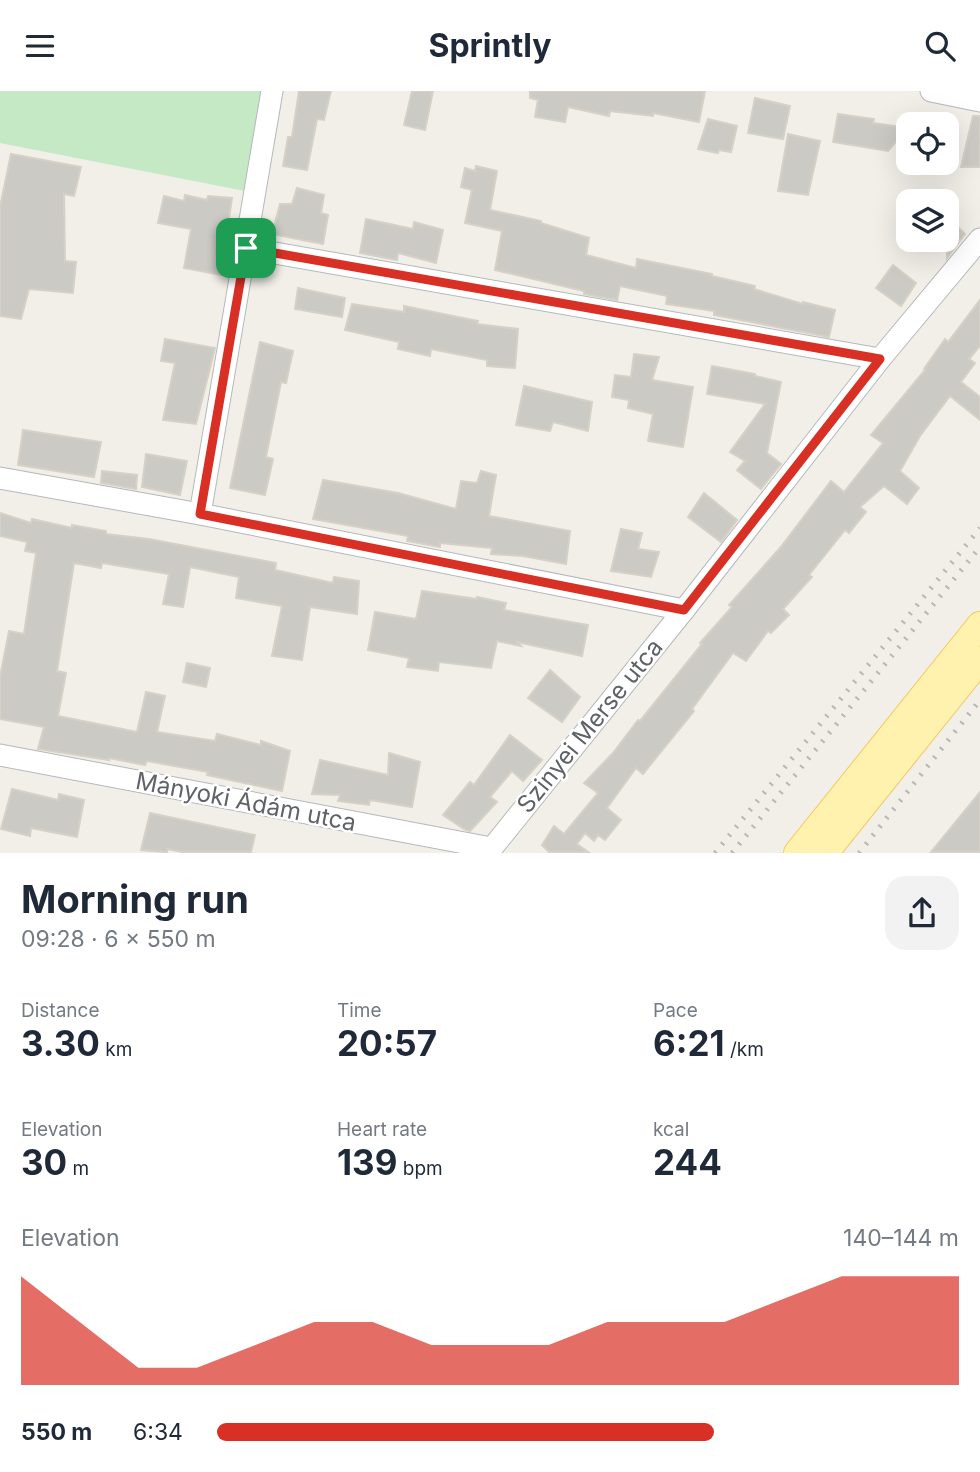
<!DOCTYPE html>
<meta charset="utf-8">
<style>
:root{--surface:#fff;--page:#f2f2f3;--text:#1f2937;--muted:#747a83;--accent:#d93025}
body{margin:0;font-family:Inter,sans-serif;background:var(--page);color:var(--text);height:100vh;display:flex;flex-direction:column;font-size:26px;white-space:nowrap}
*{box-sizing:border-box;margin:0}
p{font-size:23px;color:var(--muted)}
.icon{flex:none;width:38px;height:38px;fill:none;stroke:currentColor;stroke-width:2;stroke-linecap:round;stroke-linejoin:round}
.map{position:relative;height:762px;overflow:hidden}
.sheet{display:flex;flex-direction:column;background:var(--surface);flex:1}
.sheet>*{flex:none}
.tools{position:absolute;left:896px;top:21px;display:grid;gap:14px}
.tools a{display:grid;place-items:center;width:63px;height:63px;border-radius:14px;background:var(--surface);box-shadow:0 7px 28px #0002;font-size:35px}
.pin{position:absolute;display:grid;place-items:center;width:60px;height:60px;color:#fff;margin:-30px;border-radius:14px;box-shadow:0 4px 10px #0006}
.round{display:grid;place-items:center;flex:none;width:74px;height:74px;border-radius:21px;background:var(--page)}
.overview{display:flex;align-items:center;justify-content:space-between;height:119px;padding:0 21px}
h1{font-size:38px;font-weight:700;line-height:52px}
.metrics{display:grid;grid-template-columns:repeat(3,1fr);gap:10px;height:119px;padding:7px 21px}
.metrics div{display:grid;align-content:center}
.metrics b{font-size:35px;font-weight:700}
.metrics small{font-size:19px;font-weight:400}
.metrics p{font-size:19px}
.chart{height:196px;padding:14px 21px}
.chart p{display:flex;justify-content:space-between}
.chart svg{width:100%;height:126px;margin-top:7px;fill:var(--accent);opacity:.7}
ul{padding:0 21px;list-style:none;font-size:23px}
li{display:grid;grid-template-columns:112px 84px 1fr;align-items:center;height:52px}
li i{height:18px;border-radius:9px;background:var(--accent)}
header{display:flex;justify-content:space-between;align-items:center;height:91px;padding:0 21px;background:var(--surface);font-size:32px;font-weight:700}
.map>svg:first-child{display:block}
.green{fill:#c5e8c5}
.building{fill:#cccac5;stroke:#d6d1c6;stroke-width:2}
.lines{fill:none;stroke-linecap:round;stroke-linejoin:round}
.minor-casing{stroke:#b5b8bc;stroke-width:23}
.major-casing{stroke:#f2c960;stroke-width:28}
.minor{stroke:#fff;stroke-width:21}
.major{stroke:#fff2af;stroke-width:26}
.rail{stroke:#b6b7b8;stroke-width:5;stroke-dasharray:2 9;stroke-linecap:butt}
.route-casing{stroke:#fff;stroke-width:14}
.route{stroke:#d93025;stroke-width:9}
.labels{text-anchor:middle;stroke-width:5;stroke-linejoin:round;paint-order:stroke}
.street-label{font-size:24px;fill:#5f6368;stroke:#fff}
</style>
<header><svg class="icon" aria-label="menu" viewBox="0 0 24 24"><path d="M4 6h16M4 12h16M4 18h16"/></svg>Sprintly<svg class="icon" aria-label="search" viewBox="0 0 24 24"><circle cx="10" cy="10" r="6"/><path d="M15 15l6 6"/></svg></header>
<div class="map">
<svg width="980" height="762" viewBox="0 0 980 762">
<rect width="100%" height="100%" fill="#f1efe8"/>
<polygon class="green" points="0,0 272,0 255,102 0,52"/>
<g class="building">
<polygon points="299,0 331,0 324,29 317,28 307,79 283,75 288,46 292,46"/>
<polygon points="412,0 433,0 425,39 404,34"/>
<polygon points="530,0 705,0 699,31 653,22 653,25 610,20 609,25 568,16 565,31 535,26 538,9 530,7"/>
<polygon points="755,7 790,15 783,48 748,42"/>
<polygon points="838,23 874,28 873,32 908,37 888,60 833,51"/>
<polygon points="973,25 980,25 980,76 961,76"/>
<polygon points="708,28 737,35 731,61 719,59 718,62 698,58"/>
<polygon points="788,43 820,50 808,104 778,100"/>
<polygon points="11,63 81,76 74,105 64,103 65,170 76,171 73,202 29,198 21,228 0,225 0,116"/>
<polygon points="476,75 497,80 490,119 541,130 541,132 589,147 586,164 636,177 637,168 712,183 712,185 755,195 754,198 803,213 803,211 835,219 829,246 714,224 714,220 666,213 667,205 620,195 617,209 584,203 584,200 495,179 502,140 465,132 472,99 461,96 465,77 475,80"/>
<polygon points="297,97 324,104 321,122 328,124 323,153 272,143 280,113 292,113"/>
<polygon points="185,104 207,109 208,105 232,107 226,148 228,149 222,184 184,177 191,138 158,132 164,105 184,110"/>
<polygon points="947,125 965,143 947,167"/>
<polygon points="366,128 413,138 414,131 443,139 436,172 398,162 397,169 360,162"/>
<polygon points="893,174 916,192 901,215 876,197"/>
<polygon points="298,197 345,207 342,226 295,218"/>
<polygon points="980,209 980,255 969,268 975,272 961,291 980,306 980,329 950,305 920,345 900,380 919,397 907,413 884,395 860,416 866,421 849,442 845,439 809,484 812,486 783,518 789,524 771,542 768,540 746,570 733,562 692,618 694,620 643,683 636,677 607,717 621,729 605,749 598,744 594,750 585,742 577,753 588,761 549,761 542,754 554,735 564,743 598,702 584,692 613,662 638,629 640,630 702,553 700,552 732,516 729,514 780,457 831,390 844,401 883,352 871,344 925,279 924,278 945,248 948,251"/>
<polygon points="352,213 404,221 404,215 478,230 477,233 518,238 515,277 487,275 487,269 431,258 430,265 398,258 399,251 345,239"/>
<polygon points="165,248 215,257 196,333 163,329 175,272 161,270"/>
<polygon points="260,251 293,260 286,292 281,291 266,366 273,368 265,404 230,397"/>
<polygon points="634,263 659,266 652,289 693,296 683,356 648,350 653,323 628,317 629,309 612,306 615,284 631,286"/>
<polygon points="712,275 755,283 755,285 781,291 767,362 781,373 761,398 737,379 745,370 730,361 765,313 707,303"/>
<polygon points="524,295 592,311 588,340 553,331 550,340 516,334"/>
<polygon points="23,339 101,351 94,386 18,374"/>
<polygon points="146,363 187,370 180,404 142,396"/>
<polygon points="102,380 137,384 136,398 101,392"/>
<polygon points="481,380 496,384 489,425 570,440 566,473 523,465 491,463 492,457 440,452 440,456 407,450 408,445 313,428 323,389 398,402 456,418 461,390 477,392"/>
<polygon points="704,402 737,429 721,451 688,426"/>
<polygon points="0,422 31,432 32,428 72,437 72,434 106,440 106,443 149,448 276,472 275,479 333,492 334,486 359,490 357,523 310,516 302,569 272,565 282,515 236,507 239,486 190,476 183,516 163,513 169,483 102,472 101,477 74,472 57,580 66,582 58,625 137,641 146,601 165,605 157,641 215,650 217,643 261,654 261,650 290,660 282,700 207,684 208,681 147,670 145,674 109,667 109,669 38,658 44,636 0,628 0,586 9,540 24,543 36,462 25,460 27,451 0,445"/>
<polygon points="621,438 642,442 638,458 659,461 651,486 611,480"/>
<polygon points="422,500 477,508 477,506 506,512 504,519 588,534 582,565 517,551 521,555 497,550 491,577 439,571 438,580 407,576 409,567 368,559 375,521 416,528"/>
<polygon points="187,572 210,577 206,596 183,591"/>
<polygon points="550,579 580,606 562,631 528,607"/>
<polygon points="510,644 542,669 523,690 512,680 490,706 497,711 470,740 464,738 443,724 470,691 474,694"/>
<polygon points="389,662 420,671 412,716 370,709 369,714 338,710 340,704 312,703 320,669 388,684"/>
<polygon points="12,698 58,709 59,703 84,709 77,746 31,737 30,745 1,738"/>
<polygon points="980,701 980,761 931,761"/>
<polygon points="150,722 255,744 251,761 182,761 168,758 167,761 164,761 141,759"/>
</g>
<g class="lines">
<defs>
<g id="minor">
<polyline points="931,0 980,10"/>
<polyline points="246,157 880,268"/>
<polyline points="0,387 200,423 684,519"/>
<polyline points="200,423 272,0"/>
<polyline points="0,664 491,757"/>
<polyline points="488,762 684,519 880,268 980,148"/>
</g>
<g id="major">
<polyline points="797,762 980,534"/>
<polyline points="825,762 980,569"/>
</g>
</defs>
<use href="#minor" class="minor-casing"/>
<use href="#major" class="major-casing"/>
<use href="#minor" class="minor"/>
<use href="#major" class="major"/>
<g class="rail">
<polyline points="715,762 980,437"/>
<polyline points="732,762 980,456"/>
<polyline points="859,762 980,609"/>
</g>
</g>
<g class="lines">
<defs>
<polygon id="route" points="246,157 880,268 684,519 200,423"/>
</defs>
<use href="#route" class="route-casing"/>
<use href="#route" class="route"/>
</g>
<g class="labels">
<g class="street-label">
<text transform="translate(590 635) rotate(-51)" y="8">Szinyei Merse utca</text>
<text transform="translate(246 711) rotate(11)" y="8">Mányoki Ádám utca</text>
</g>
</g>
</svg>
<div class="tools">
<a><svg class="icon" aria-label="locate" viewBox="0 0 24 24"><circle cx="12" cy="12" r="6"/><path d="M12 2v4M12 18v4M2 12h4M18 12h4"/></svg></a>
<a><svg class="icon" aria-label="layers" viewBox="0 0 24 24"><path d="M12 4l9 5-9 5-9-5zM3 14l9 5 9-5"/></svg></a>
</div>
<div class="pin" style="left:246px;top:157px;background:#1e9e55"><svg class="icon" aria-label="arrive" viewBox="0 0 24 24"><path d="M6 21V4h12l-3 4 3 4H6"/></svg></div>
</div>
<section class="sheet">
<div class="overview"><div><h1>Morning run</h1><p>09:28 · 6 × 550 m</p></div><a class="round"><svg class="icon" aria-label="share" viewBox="0 0 24 24"><path d="M12 15V3M7 8l5-5 5 5M5 13v7h14v-7"/></svg></a></div>
<div class="metrics">
<div><p>Distance</p><b>3.30<small> km</small></b></div>
<div><p>Time</p><b>20:57</b></div>
<div><p>Pace</p><b>6:21<small> /km</small></b></div>
</div>
<div class="metrics">
<div><p>Elevation</p><b>30<small> m</small></b></div>
<div><p>Heart rate</p><b>139<small> bpm</small></b></div>
<div><p>kcal</p><b>244</b></div>
</div>
<div class="chart"><p><span>Elevation</span>140–144 m</p>
<svg viewBox="0 0 160 44" preserveAspectRatio="none"><path d="M0 44V6L10 22L20 38L30 38L40 30L50 22L60 22L70 30L80 30L90 30L100 22L110 22L120 22L130 14L140 6L150 6L160 6V44z"/></svg>
</div>
<ul>
<li><b>550 m</b>6:34<i style="width:67%"></i></li>
</ul>
</section>
